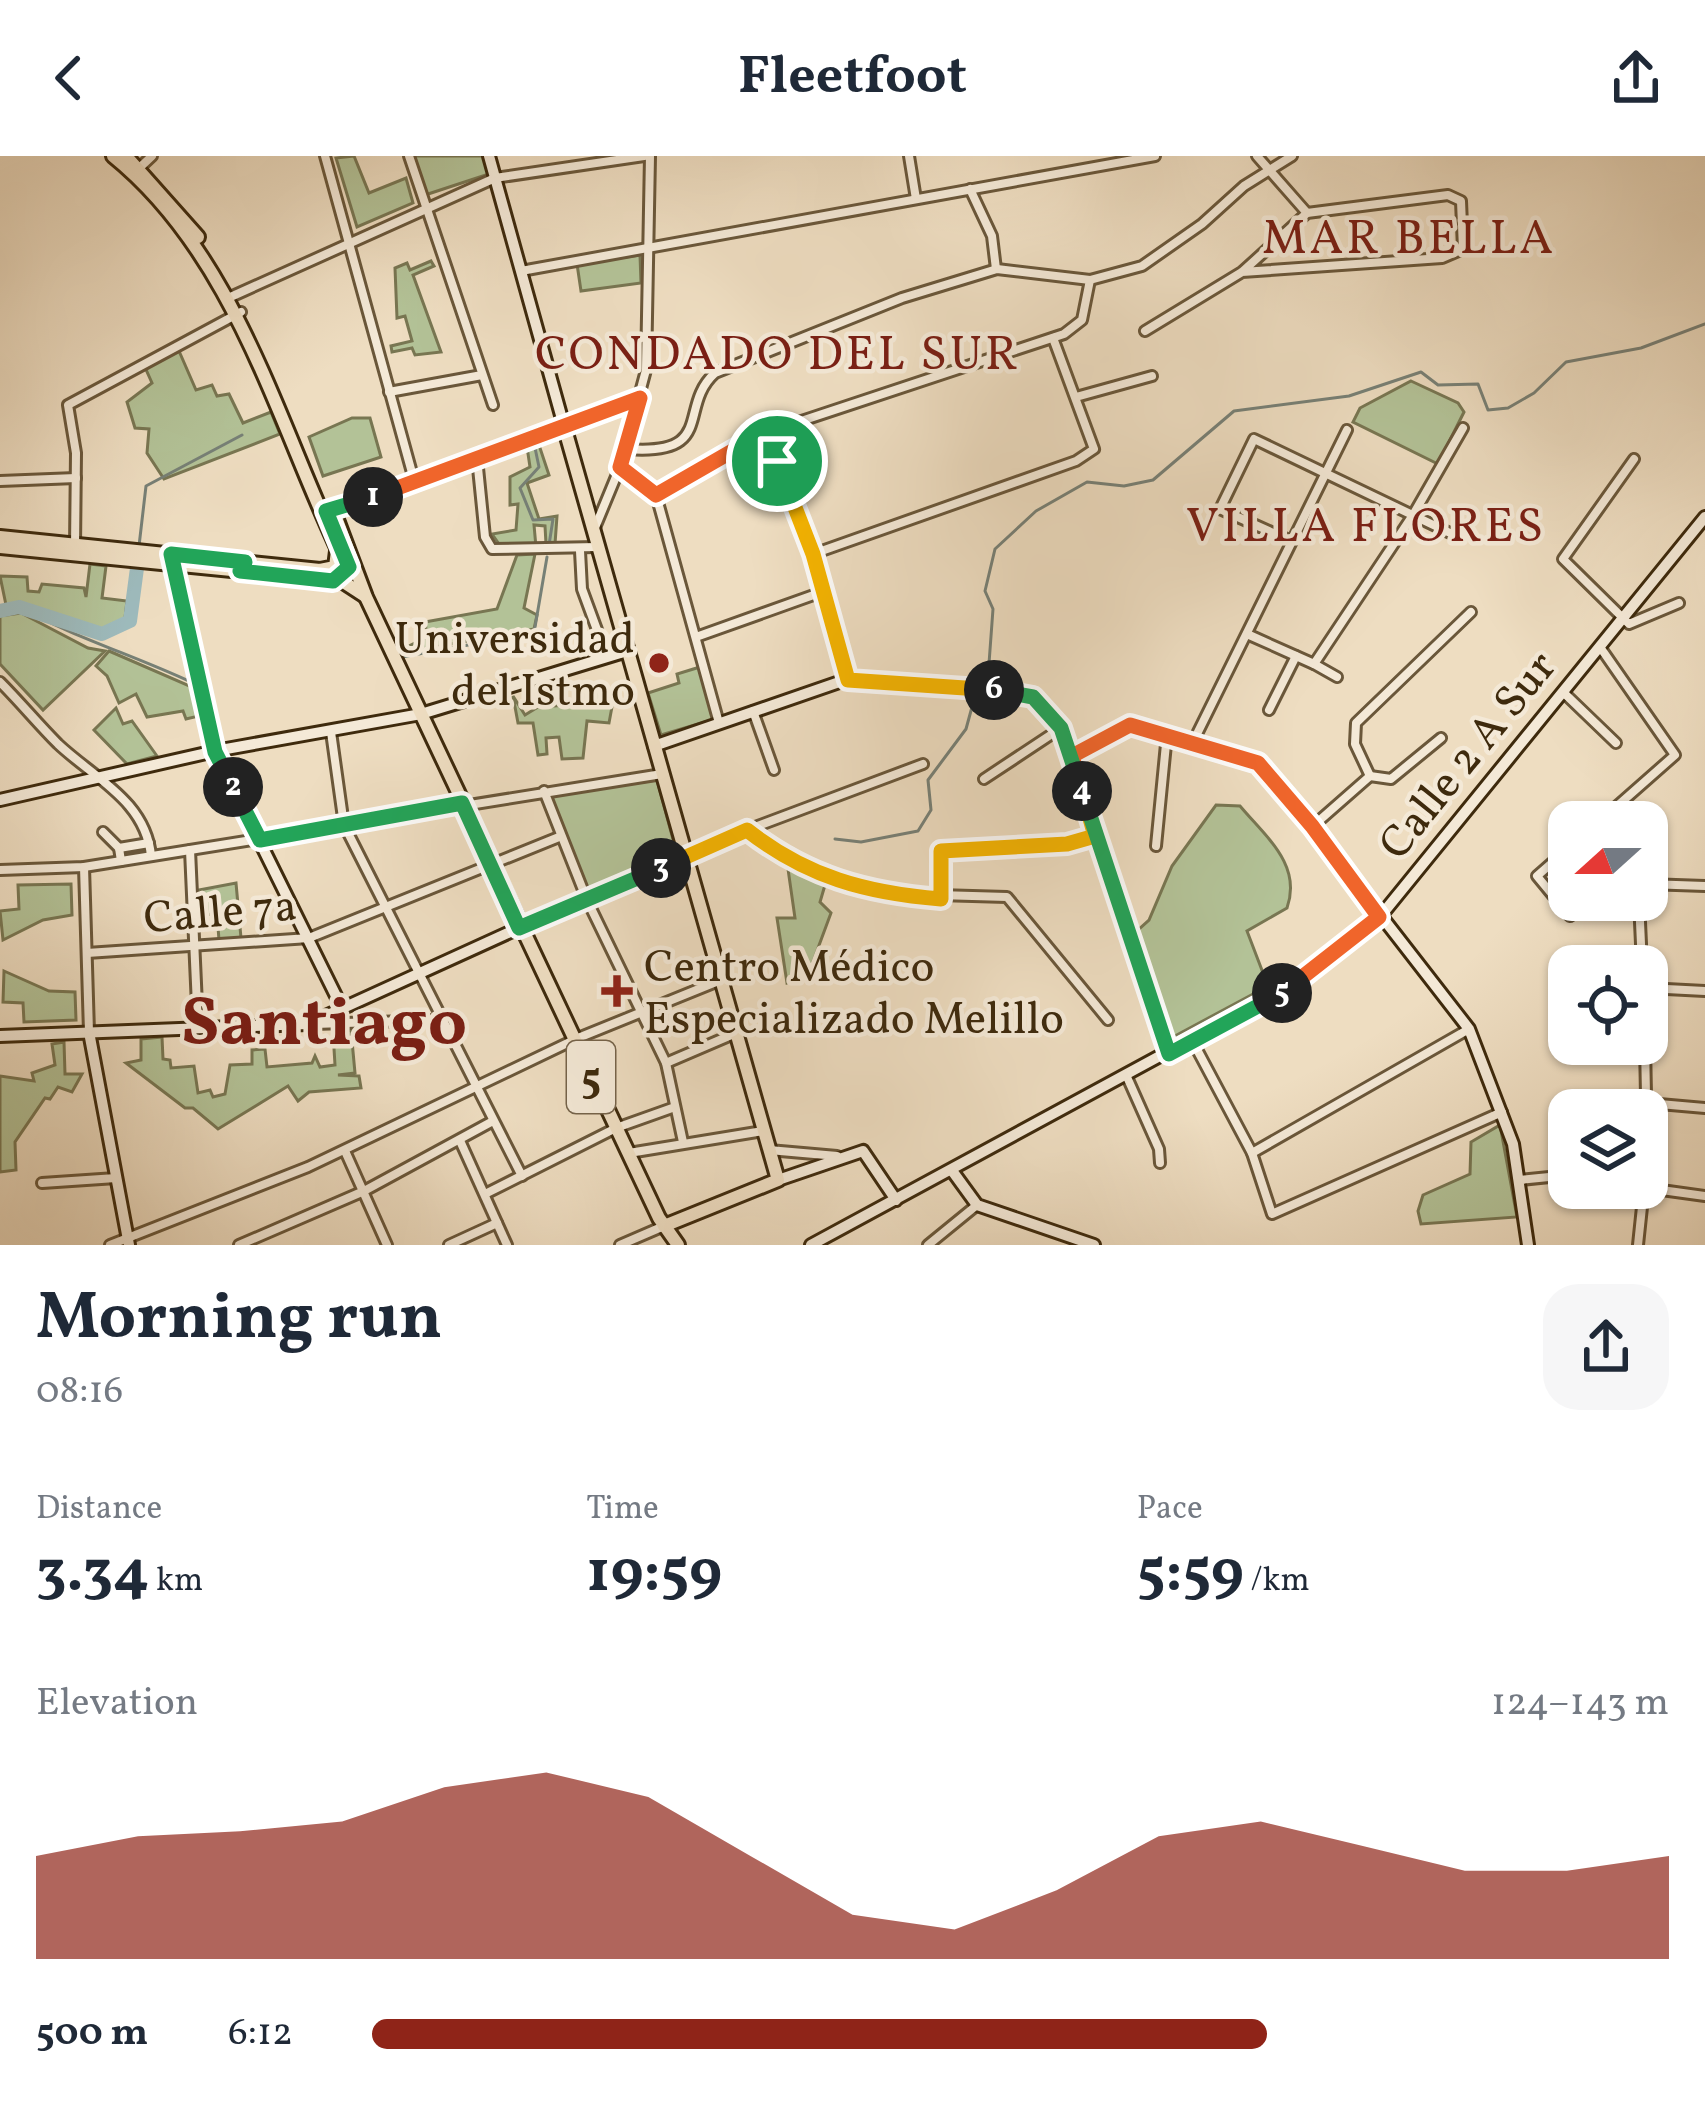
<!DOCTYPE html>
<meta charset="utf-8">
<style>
:root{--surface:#fff;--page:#f6f6f7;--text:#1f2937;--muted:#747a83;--accent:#8f2418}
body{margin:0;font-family:Vollkorn,serif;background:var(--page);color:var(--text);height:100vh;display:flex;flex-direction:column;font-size:45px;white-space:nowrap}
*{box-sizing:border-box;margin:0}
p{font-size:39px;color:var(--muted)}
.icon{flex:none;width:66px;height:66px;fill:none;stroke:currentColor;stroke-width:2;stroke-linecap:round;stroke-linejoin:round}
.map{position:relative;height:1089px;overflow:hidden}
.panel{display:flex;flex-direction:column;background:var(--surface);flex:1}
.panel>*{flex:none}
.needle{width:78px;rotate:249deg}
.buttons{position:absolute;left:1548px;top:645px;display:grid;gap:24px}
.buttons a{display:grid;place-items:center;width:120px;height:120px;border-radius:24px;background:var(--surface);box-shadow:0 3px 9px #0004;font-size:60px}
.pin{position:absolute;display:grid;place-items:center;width:102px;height:102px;color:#fff;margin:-51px;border:6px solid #fff;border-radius:50%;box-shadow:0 3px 12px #0007}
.km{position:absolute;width:60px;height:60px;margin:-30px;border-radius:50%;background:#222;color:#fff;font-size:33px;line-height:60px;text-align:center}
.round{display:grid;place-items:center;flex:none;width:126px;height:126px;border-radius:36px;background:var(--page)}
.overview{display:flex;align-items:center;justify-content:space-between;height:204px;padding:0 36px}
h1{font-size:66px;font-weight:700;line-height:90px}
.metrics{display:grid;grid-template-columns:repeat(3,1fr);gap:18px;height:204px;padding:12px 36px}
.metrics div{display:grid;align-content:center}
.metrics b{font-size:60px;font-weight:700}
.metrics small{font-size:33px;font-weight:400}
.metrics p{font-size:33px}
.chart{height:336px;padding:24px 36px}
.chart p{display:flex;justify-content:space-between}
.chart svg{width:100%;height:216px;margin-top:12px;fill:var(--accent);opacity:.7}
ul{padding:0 36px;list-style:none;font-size:39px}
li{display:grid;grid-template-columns:192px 144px 1fr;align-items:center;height:90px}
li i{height:30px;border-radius:15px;background:var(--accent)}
header{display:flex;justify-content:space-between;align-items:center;height:156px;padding:0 36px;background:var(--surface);font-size:54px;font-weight:700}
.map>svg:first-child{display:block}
.green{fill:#b3c297;stroke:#787652;stroke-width:3}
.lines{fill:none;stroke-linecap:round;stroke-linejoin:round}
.stream{stroke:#778076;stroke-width:3}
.river{stroke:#9dbabc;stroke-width:14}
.street-casing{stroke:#6a573a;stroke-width:14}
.secondary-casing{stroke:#3e2a0d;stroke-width:16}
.primary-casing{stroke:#3e2a0d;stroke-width:18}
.street{stroke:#f4e9d7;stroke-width:8}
.secondary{stroke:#f4e9d7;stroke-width:10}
.primary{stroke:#eeddc1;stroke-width:12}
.split-1-casing{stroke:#fff;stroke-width:24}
.split-2-casing{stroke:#fff;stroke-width:24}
.split-3-casing{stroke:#fff;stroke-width:24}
.split-4-casing{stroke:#fff;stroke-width:24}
.split-5-casing{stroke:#fff;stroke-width:24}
.split-6-casing{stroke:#fff;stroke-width:24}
.split-7-casing{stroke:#fff;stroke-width:24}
.split-1{stroke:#f0652b;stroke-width:15}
.split-2{stroke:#22a559;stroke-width:15}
.split-3{stroke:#22a559;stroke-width:15}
.split-4{stroke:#f5b400;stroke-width:15}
.split-5{stroke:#f0652b;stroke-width:15}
.split-6{stroke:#22a559;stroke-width:15}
.split-7{stroke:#f5b400;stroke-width:15}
.poi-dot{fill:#8f2418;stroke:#f4e9d7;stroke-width:4.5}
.labels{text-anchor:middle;stroke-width:9;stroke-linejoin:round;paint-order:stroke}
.shield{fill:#f4e9d7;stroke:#75634a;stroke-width:3}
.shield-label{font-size:42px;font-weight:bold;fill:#3e2a0d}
.poi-label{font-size:45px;fill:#3e2a0d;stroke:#f4e9d7;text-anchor:end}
.street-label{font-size:45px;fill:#3e2a0d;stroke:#f4e9d7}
.neighbourhood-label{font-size:48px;letter-spacing:3px;fill:#7a1f14;stroke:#f4e9d7}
.town-label{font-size:69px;font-weight:bold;fill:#7a1f14;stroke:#f4e9d7}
</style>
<header><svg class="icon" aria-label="back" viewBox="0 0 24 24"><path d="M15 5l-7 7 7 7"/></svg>Fleetfoot<svg class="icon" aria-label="share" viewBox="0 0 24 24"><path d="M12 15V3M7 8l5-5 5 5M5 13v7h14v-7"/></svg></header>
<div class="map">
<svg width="1705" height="1089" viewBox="0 0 1705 1089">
<rect width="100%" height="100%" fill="#eeddc1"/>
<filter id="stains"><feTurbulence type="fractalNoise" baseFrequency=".00167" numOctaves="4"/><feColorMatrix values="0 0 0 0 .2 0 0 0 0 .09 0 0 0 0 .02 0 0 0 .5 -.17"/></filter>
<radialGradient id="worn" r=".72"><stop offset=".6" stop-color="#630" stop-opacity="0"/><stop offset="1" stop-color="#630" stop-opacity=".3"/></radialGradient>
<g class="green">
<polygon points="354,0 369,37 406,22 413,47 357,71 336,2"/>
<polygon points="413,0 484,0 489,18 425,39"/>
<polygon points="640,99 641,127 581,135 577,108"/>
<polygon points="431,105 434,110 413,119 441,196 415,199 412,192 392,196 391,190 412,185 405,160 397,162 395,112 407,107 410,114"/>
<polygon points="179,195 196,234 212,229 217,240 229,238 243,267 271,256 280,278 164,323 147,297 149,273 135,272 127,246 152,227 144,209"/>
<polygon points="1411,225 1458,247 1464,256 1438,308 1353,266 1360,252"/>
<polygon points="352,262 370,262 381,301 323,320 309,281"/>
<polygon points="538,286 549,319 527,327 539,363 557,360 555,388 546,388 545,370 534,369 536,391 499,388 492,378 516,374 518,348 510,349 510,321 530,311 527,291"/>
<polygon points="535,398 524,452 537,459 534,473 407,496 405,492 427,481 425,466 497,453 517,399"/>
<polygon points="90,408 106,410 102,442 127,445 125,462 101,474 19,448 6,449 0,420 27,421 28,435 39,436 42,428 84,432 86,441"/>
<polygon points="21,457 88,492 105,495 43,554 0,508 0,460"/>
<polygon points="109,495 192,531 199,560 186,563 183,555 147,561 136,538 119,547 107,520 96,510"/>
<polygon points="700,511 715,563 661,579 648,537 679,527 677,518"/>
<polygon points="600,531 614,540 609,567 587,565 583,602 562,603 559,581 546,582 547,598 538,599 533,567 518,567 513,540 525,559 538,551 583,548"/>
<polygon points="116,552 123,568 132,565 157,600 127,608 94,574"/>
<polygon points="657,624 677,698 588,737 550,639"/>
<path d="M1216 649 1240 650C1267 682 1302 709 1287 752L1247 775 1268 830 1173 881 1137 775 1149 764 1172 710Z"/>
<polygon points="788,713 825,729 820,746 831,757 808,819 787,827 777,762 795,762"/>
<polygon points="236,727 241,782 219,784 217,758 201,759 199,734"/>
<polygon points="71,728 72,759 43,764 3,784 0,755 19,753 18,729"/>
<polygon points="4,815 49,835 75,836 76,864 24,866 23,847 3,846"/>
<polygon points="351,874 355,917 338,919 359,920 361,932 309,936 298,945 288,930 218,973 193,952 185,952 126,907 141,904 141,883 162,881 163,903 170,904 171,912 194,910 198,937 210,934 213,941 225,938 230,909 252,908 252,894 265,893 267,911 312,907 315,900 320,911 335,909 333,876"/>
<polygon points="64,886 65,918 82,918 72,936 58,931 50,943 45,942 15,986 16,1014 0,1016 0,920 34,925 32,917 55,909 52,888"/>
<polygon points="1500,969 1517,1061 1421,1068 1418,1055 1423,1039 1470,1018 1471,986"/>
</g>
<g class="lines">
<g class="stream">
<polyline points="534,287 539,311 520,332 533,364 553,363 549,389"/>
<polyline points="139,390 146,330 242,279"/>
<path d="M19 451C76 482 133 499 191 526"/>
<polyline points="402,501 534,477 547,401"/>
<polyline points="988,521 993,453 985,435 995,393 1036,355 1087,326 1124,330 1153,324 1234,255 1349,240 1421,216 1438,229 1478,228 1488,254 1508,252 1534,237 1566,206 1641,192 1705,168"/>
<polyline points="835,683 861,686 918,675 931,654 928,624 966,573 972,551"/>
</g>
<polyline class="river" points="0,455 19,451 102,478 130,465 137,412"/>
<defs>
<g id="street">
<polyline points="325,0 414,324"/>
<polyline points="409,0 493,249"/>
<polyline points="650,0 646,214 620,311 656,339 719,567"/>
<polyline points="909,0 916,43"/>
<polyline points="1257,0 1307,57"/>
<polyline points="135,16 152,0"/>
<polyline points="970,33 992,80 996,113"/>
<polyline points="521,115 1155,0"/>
<polyline points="226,143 495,22 644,0"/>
<polyline points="1145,175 1242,116 1307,57 1448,39 1461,45 1463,93 1442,102 1242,116"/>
<polyline points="389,236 482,219"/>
<polyline points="1076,241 1152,220"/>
<polyline points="565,270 640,242"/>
<polyline points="762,278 799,356 848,523"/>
<path d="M627 293C717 300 677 251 715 217L902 142 997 113 1090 124 1142 110 1202 68 1244 30 1292 0"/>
<polyline points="477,302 485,381 492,393 597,391"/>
<polyline points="1634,303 1563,403 1629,468 1679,447"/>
<polyline points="0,325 76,322"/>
<polyline points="656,339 762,278 1064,178 1082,164 1090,124"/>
<polyline points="594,374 620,311"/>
<polyline points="1291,385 1220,353 1254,283 1450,377"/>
<polyline points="75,391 76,297 68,249 241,156"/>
<polyline points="580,395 582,433 607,501"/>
<polyline points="813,398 1076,305 1094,293 1053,182"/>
<polyline points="1247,478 1314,508 1413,359 1463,272"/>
<polyline points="696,481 822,436"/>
<polyline points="1314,508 1337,521"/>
<path d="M0 526C20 546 38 568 58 588 94 622 146 645 151 700"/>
<polyline points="1563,536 1616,587"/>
<polyline points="1269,554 1296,500"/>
<polyline points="753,555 774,614"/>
<polyline points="331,576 344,669 522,1020"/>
<polyline points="1193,586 1347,274"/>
<polyline points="1370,620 1391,623 1441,582"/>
<polyline points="984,623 1061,572"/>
<polyline points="544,635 587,744 666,907 683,986"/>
<polyline points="1599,666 1675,599 1600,491"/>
<polyline points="1313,670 1370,620 1355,588 1356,567 1471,456"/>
<polyline points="747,674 807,715 869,737 1007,741 1108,864"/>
<polyline points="103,676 119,692 121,705"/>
<polyline points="1156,690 1167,578"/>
<polyline points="119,692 149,687"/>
<polyline points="1569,692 1537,720 1570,760 1573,756"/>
<polyline points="190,694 198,872"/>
<polyline points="84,711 89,876"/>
<polyline points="0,714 84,711 662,618"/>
<polyline points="1647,728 1705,730"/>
<polyline points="941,743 942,695 1067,688 1095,679"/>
<polyline points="1639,744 1642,810"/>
<polyline points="519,772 747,674 923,608"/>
<polyline points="87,797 309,782 559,681"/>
<polyline points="1647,832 1705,835"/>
<polyline points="314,868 438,864"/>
<polyline points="1193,886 1252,997 1272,1058 1502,956"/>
<polyline points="1645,888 1647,991"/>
<polyline points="666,907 736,877"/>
<polyline points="1127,921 1159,993 1160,1007"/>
<polyline points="1648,947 1705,952"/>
<polyline points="461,987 507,1089"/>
<polyline points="769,994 837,1000"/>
<polyline points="345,995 387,1089"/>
<polyline points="629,997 763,975"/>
<polyline points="1252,997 1469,873"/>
<polyline points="1520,1024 1569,1019"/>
<polyline points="42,1027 116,1022"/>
<polyline points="1647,1032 1705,1040"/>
<polyline points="485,1038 616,972 675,951"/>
<polyline points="110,1089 308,1011 578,882 721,824"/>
<polyline points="239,1089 364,1035 493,965"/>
<polyline points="449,1089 497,1067"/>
<polyline points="620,1089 664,1070"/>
<polyline points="928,1089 977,1049"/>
<polyline points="1638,1089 1644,1032"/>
</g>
<g id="secondary">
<polyline points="489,0 564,270"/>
<polyline points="170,405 215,595 342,852"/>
<polyline points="654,590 848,523 1033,541 1061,572 1072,600 1169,898"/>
<polyline points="1072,600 1118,574 1140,569 1257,607 1271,618 1469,873 1513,988 1528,1089"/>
<polyline points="0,644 215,595 421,558 627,495"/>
<polyline points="89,876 129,1089"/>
<polyline points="0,880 308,868 519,772"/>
<polyline points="953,1016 977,1049 1094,1089"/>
<polyline points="778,1024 863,995 896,1044"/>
<polyline points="811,1089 1313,817 1379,762 1705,361"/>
</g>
<g id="primary">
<path d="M113 0C239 102 279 274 348 415"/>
<polyline points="126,0 198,81"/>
<polyline points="326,355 564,270 778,1024 664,1070"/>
<polyline points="334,356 366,441 659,1062 678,1089"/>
<polyline points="0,381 320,414 335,411 337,395"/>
<polyline points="0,391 342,425 365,440"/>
</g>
</defs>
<use href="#street" class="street-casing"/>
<use href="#secondary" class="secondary-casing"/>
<use href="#primary" class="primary-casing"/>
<use href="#street" class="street"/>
<use href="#secondary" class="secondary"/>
<use href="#primary" class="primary"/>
</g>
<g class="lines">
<defs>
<polyline id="split-1" points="373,341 640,242 620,311 656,339 762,278 777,305"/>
<polyline id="split-2" points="233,631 215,596 171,398 245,406 240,415 333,425 349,411 326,355 373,341"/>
<polyline id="split-3" points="233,631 260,684 462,647 519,772 661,712"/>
<path id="split-4" d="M661 712 747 674C807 721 866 737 941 743V695L1067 688 1095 680 1082 635"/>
<polyline id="split-5" points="1082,635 1072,600 1130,569 1258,607 1312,670 1379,761 1282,837"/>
<polyline id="split-6" points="994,534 1033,541 1061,572 1169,898 1282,837"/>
<polyline id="split-7" points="777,305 813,398 848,524 994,534"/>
</defs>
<use href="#split-1" class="split-1-casing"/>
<use href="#split-2" class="split-2-casing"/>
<use href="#split-3" class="split-3-casing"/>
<use href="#split-4" class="split-4-casing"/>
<use href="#split-5" class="split-5-casing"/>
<use href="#split-6" class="split-6-casing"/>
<use href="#split-7" class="split-7-casing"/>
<use href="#split-1" class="split-1"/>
<use href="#split-2" class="split-2"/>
<use href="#split-3" class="split-3"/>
<use href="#split-4" class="split-4"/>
<use href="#split-5" class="split-5"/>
<use href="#split-6" class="split-6"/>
<use href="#split-7" class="split-7"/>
</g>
<g class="poi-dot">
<circle cx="659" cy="507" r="12"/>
<path d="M611 817h12v12h12v12h-12v12h-12v-12h-12v-12h12z"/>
</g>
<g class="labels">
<rect class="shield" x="567" y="885" width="48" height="72" rx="9"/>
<g class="shield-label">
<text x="591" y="936">5</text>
</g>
<g class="poi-label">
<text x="635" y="497">Universidad<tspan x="635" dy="52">del Istmo</tspan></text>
<text x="644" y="825" text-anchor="start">Centro Médico<tspan x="644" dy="52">Especializado Melillo</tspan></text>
</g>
<g class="street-label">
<text transform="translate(1466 598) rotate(-51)" y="16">Calle 2 A Sur</text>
<text transform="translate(220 754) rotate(-5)" y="16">Calle 7a</text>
</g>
<g class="neighbourhood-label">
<text x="1409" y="97">MAR BELLA</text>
<text x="778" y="213">CONDADO DEL SUR</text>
<text x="1366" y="385">VILLA FLORES</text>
</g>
<g class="town-label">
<text x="324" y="888">Santiago</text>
</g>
</g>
<rect width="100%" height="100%" filter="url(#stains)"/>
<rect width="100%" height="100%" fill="url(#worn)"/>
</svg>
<div class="buttons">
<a><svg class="needle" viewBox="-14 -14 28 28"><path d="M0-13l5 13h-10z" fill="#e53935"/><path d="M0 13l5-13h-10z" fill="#747a83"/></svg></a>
<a><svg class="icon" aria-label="locate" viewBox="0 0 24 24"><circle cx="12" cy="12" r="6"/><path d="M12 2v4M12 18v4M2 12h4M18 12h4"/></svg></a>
<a><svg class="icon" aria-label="layers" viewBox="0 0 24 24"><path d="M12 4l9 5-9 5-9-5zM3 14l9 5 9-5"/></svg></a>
</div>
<div class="pin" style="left:777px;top:305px;background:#1e9e55"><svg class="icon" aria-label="arrive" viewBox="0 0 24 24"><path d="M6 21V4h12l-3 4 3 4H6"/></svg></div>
<b class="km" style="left:373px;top:341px">1</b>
<b class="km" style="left:233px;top:631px">2</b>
<b class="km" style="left:661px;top:712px">3</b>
<b class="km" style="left:1082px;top:635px">4</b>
<b class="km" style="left:1282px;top:837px">5</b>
<b class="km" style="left:994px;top:534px">6</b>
</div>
<section class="panel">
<div class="overview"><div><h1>Morning run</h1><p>08:16</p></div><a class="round"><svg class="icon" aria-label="share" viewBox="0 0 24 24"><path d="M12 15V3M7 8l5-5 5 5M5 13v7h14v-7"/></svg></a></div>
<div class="metrics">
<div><p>Distance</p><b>3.34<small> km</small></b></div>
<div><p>Time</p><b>19:59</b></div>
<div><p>Pace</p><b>5:59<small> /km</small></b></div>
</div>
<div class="chart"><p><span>Elevation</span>124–143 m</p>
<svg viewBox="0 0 160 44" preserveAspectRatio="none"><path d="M0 44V23L10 19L20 18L30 16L40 9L50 6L60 11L70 23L80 35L90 38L100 30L110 19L120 16L130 21L140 26L150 26L160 23V44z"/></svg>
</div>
<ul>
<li><b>500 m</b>6:12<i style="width:69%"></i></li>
</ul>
</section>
